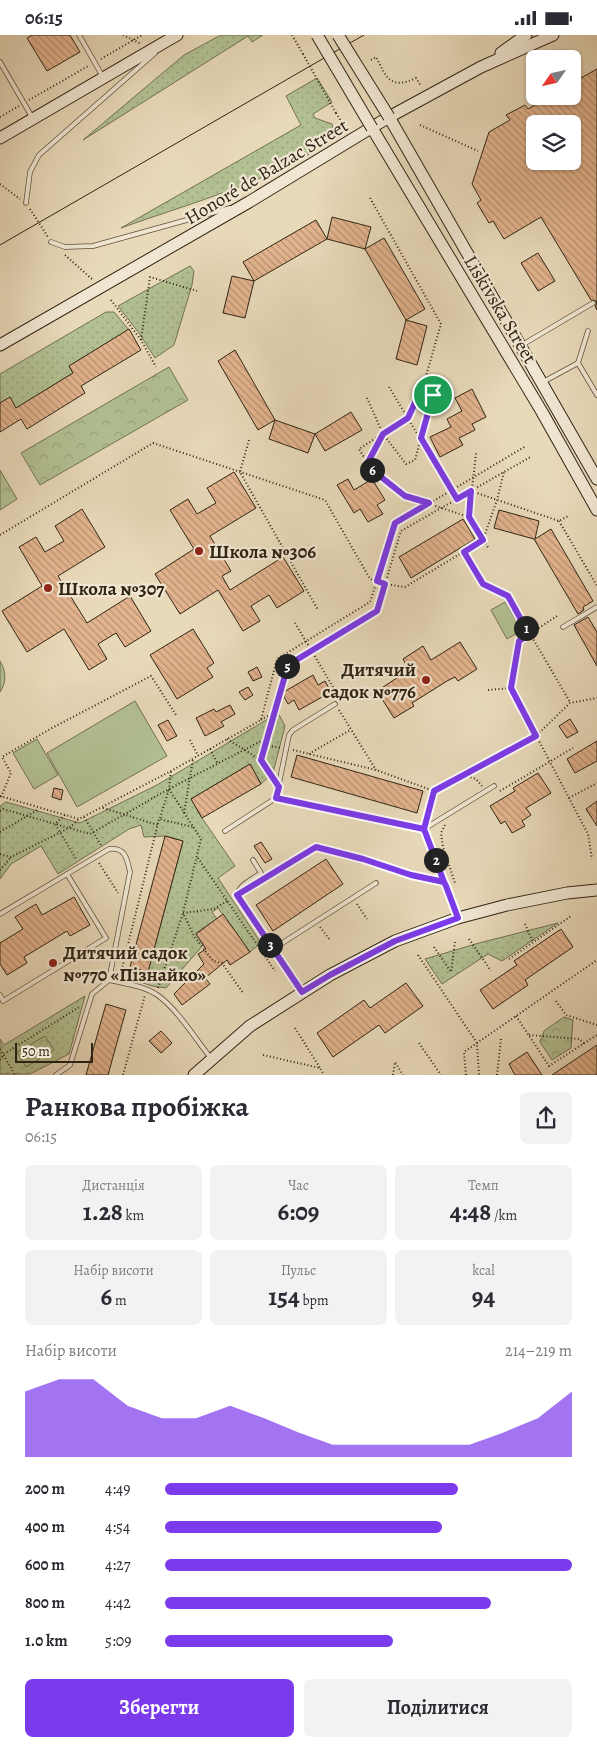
<!DOCTYPE html>
<html lang="uk">
<meta charset="utf-8">
<style>
:root{--surface:#fff;--page:#f2f2f3;--text:#2b2b33;--muted:#7c7c81;--accent:#7c3aed}
body{margin:0;font-family:Alegreya,serif;background:var(--page);color:var(--text);height:100vh;display:flex;flex-direction:column;font-size:19px;white-space:nowrap}
*{box-sizing:border-box;margin:0}
p{font-size:16px;color:var(--muted)}
.icon{flex:none;width:28px;height:28px;fill:none;stroke:currentColor;stroke-width:2;stroke-linecap:round;stroke-linejoin:round}
.map{position:relative;height:1040px;overflow:hidden}
.side{display:flex;flex-direction:column;background:var(--surface);flex:1}
.side>*{flex:none}
.needle{width:32px;rotate:236deg}
.fabs{position:absolute;left:526px;top:15px;display:grid;gap:10px}
.fabs a{display:grid;place-items:center;width:55px;height:55px;border-radius:8px;background:var(--surface);box-shadow:0 1px 4px #0004;font-size:25px}
.scale{position:absolute;left:15px;bottom:12px;width:78px;box-sizing:border-box;padding-left:5px;border:2px solid #302414;border-top:0;font-size:14px;line-height:18px;white-space:nowrap;color:#302414;-webkit-text-stroke:4px #f0e6d2;paint-order:stroke}
.pin{position:absolute;display:grid;place-items:center;width:42px;height:42px;color:#fff;margin:-21px;border:2px solid #fff;border-radius:50%;box-shadow:0 1px 5px #0007}
.km{position:absolute;width:25px;height:25px;margin:-12px;border-radius:50%;background:#222;color:#fff;font-size:14px;line-height:25px;text-align:center}
.round{display:grid;place-items:center;flex:none;width:52px;height:52px;border-radius:8px;background:var(--page)}
.overview{display:flex;align-items:center;justify-content:space-between;height:85px;padding:0 25px}
h1{font-size:28px;font-weight:700;line-height:38px}
.stats{display:grid;grid-template-columns:repeat(3,1fr);gap:8px;height:85px;padding:5px 25px}
.stats div{display:grid;align-content:center;border-radius:8px;background:var(--page);text-align:center}
.stats b{font-size:25px;font-weight:700}
.stats small{font-size:14px;font-weight:400}
.stats p{font-size:14px}
.chart{height:140px;padding:10px 25px}
.chart p{display:flex;justify-content:space-between}
.chart svg{width:100%;height:90px;margin-top:5px;fill:var(--accent);opacity:.7}
.action{display:flex;gap:10px;margin-top:auto;padding:10px 25px}
.action a{flex:1;height:58px;border-radius:8px;background:var(--accent);color:#fff;font-size:20px;font-weight:700;line-height:58px;text-align:center}
.action a+a{background:var(--page);color:var(--text)}
ul{padding:0 25px;list-style:none;font-size:16px}
li{display:grid;grid-template-columns:80px 60px 1fr;align-items:center;height:38px}
li i{height:12px;border-radius:6px;background:var(--accent)}
.status{display:flex;justify-content:space-between;align-items:center;height:35px;padding:0 25px;background:var(--surface);direction:ltr}
.status svg{height:14px;fill:currentColor}
.map>svg:first-child{display:block}
.grass{fill:url(#grass-dots);stroke:#717253}
.park{fill:url(#park-crowns);stroke:#717253}
.pitch{fill:#b2c092;stroke:#717253}
.building{fill:url(#building-back-hatch);stroke:#302414;fill-rule:evenodd}
.lines{fill:none;stroke-linecap:round;stroke-linejoin:round}
.lane-casing{stroke:#5e513d;stroke-width:5.5}
.secondary-casing{stroke:#302414;stroke-width:13}
.path{stroke:#302414;stroke-width:2;stroke-dasharray:1 2.5;stroke-linecap:butt}
.lane{stroke:#f0e6d2;stroke-width:4}
.secondary{stroke:#f0e6d2;stroke-width:11}
.tram{stroke:#302414;stroke-width:1}
.secondary-bridge-casing{stroke:#302414;stroke-width:13;stroke-linecap:butt}
.path-bridge{stroke:#302414;stroke-width:2;stroke-dasharray:1 2.5;stroke-linecap:butt}
.secondary-bridge{stroke:#f0e6d2;stroke-width:11}
.route-casing{stroke:#fff;stroke-width:10}
.route{stroke:#7c3aed;stroke-width:6}
.poi-dot{fill:#8f2418;stroke:#f0e6d2;stroke-width:2}
.labels{text-anchor:middle;stroke-width:4.5;stroke-linejoin:round;paint-order:stroke}
.street-label{font-size:19px;fill:#302414;stroke:#f0e6d2}
.poi-label{font-size:19px;font-weight:bold;fill:#302414;stroke:#f0e6d2;text-anchor:start}
</style>
<div class="status"><b>06:15</b><svg viewBox="0 0 49 12"><path d="M0 12V9h3v3zM5 12V6h3v6zM10 12V3h3v9zM15 12V0h3v12zM26 1h20v11H26zM47 4h2v5h-2z"/></svg></div>
<div class="map">
<svg width="597" height="1040" viewBox="0 0 597 1040">
<defs>
<pattern id="grass-dots" width="8" height="8" patternUnits="userSpaceOnUse" patternTransform="scale(1.25)"><rect width="8" height="8" fill="#b2c092"/><path d="M2 2h.1M6 6h.1" fill="none" stroke="#99a57d" stroke-width="1.8" stroke-linecap="round"/></pattern>
<pattern id="park-crowns" width="20" height="18" patternUnits="userSpaceOnUse" patternTransform="scale(1.25)"><rect width="20" height="18" fill="#b2c092"/><path d="M2 6a3 3 0 1 1 6 0M12 15a3 3 0 1 1 6 0" fill="none" stroke="#99a57d"/></pattern>
<pattern id="building-back-hatch" width="6" height="6" patternUnits="userSpaceOnUse" patternTransform="scale(1.25)"><rect width="6" height="6" fill="#e3b48e"/><path d="M-1 5l2 2M0 0l6 6M5-1l2 2" fill="none" stroke="#b89273"/></pattern>
</defs>
<rect width="100%" height="100%" fill="#e8d9b9"/>
<filter id="stains"><feTurbulence type="fractalNoise" baseFrequency=".004" numOctaves="4"/><feColorMatrix values="0 0 0 0 .2 0 0 0 0 .09 0 0 0 0 .02 0 0 0 .5 -.17"/></filter>
<radialGradient id="worn" r=".72"><stop offset=".6" stop-color="#630" stop-opacity="0"/><stop offset="1" stop-color="#630" stop-opacity=".3"/></radialGradient>
<g class="grass">
<polygon points="221,0 263,0 252,7 248,1 83,105 184,20"/>
<path d="M317 43 332 67 313 79 315 83 332 89 334 95 305 108 311 118C252 152 185 170 121 193L301 90 286 61Z"/>
<polygon points="190,231 194,236 192,250 174,310 155,323 139,298 118,271"/>
<polygon points="106,277 114,277 129,295 69,331 73,338 16,373 10,363 0,368 0,339"/>
<polygon points="278,678 285,691 273,738 261,749 250,729 191,764 202,783 235,831 218,843 261,908 250,917 218,873 212,877 217,884 196,898 203,910 166,953 152,951 132,944 130,932 148,937 183,806 165,801 144,802 141,790 129,794 58,839 41,811 11,829 0,844 0,771 6,767 80,788 157,750"/>
<polygon points="558,888 502,926 488,919 442,949 425,924 479,908"/>
<polygon points="85,961 69,1019 30,1039 0,1039 0,1004 4,1010"/>
</g>
<g class="park">
<polygon points="169,332 188,365 40,450 21,418"/>
<polygon points="0,435 17,464 0,475"/>
<polygon points="564,982 573,985 571,1013 552,1025 540,1007 544,996"/>
<polygon points="45,1001 54,1015 26,1032 17,1017"/>
</g>
<g class="pitch">
<polygon points="505,567 522,595 507,604 491,575"/>
<path d="M0 626C6 636 7 647 0 657Z"/>
<polygon points="135,666 167,721 77,772 47,718"/>
<polygon points="37,704 58,740 34,754 13,718"/>
</g>
<g class="building">
<polygon points="32,0 70,0 80,17 47,36 27,3"/>
<path d="M597 34V275L595 271 597 268 596 266 591 265 541 182 504 204 493 186 489 188 477 168 481 165 472 149 489 97 510 85 506 80 525 70 528 74 550 61H572V48ZM535 89H572V126H535Z"/>
<polygon points="332,182 371,192 365,214 327,204"/>
<polygon points="316,185 327,204 254,246 243,227"/>
<polygon points="384,203 425,274 406,285 365,214"/>
<polygon points="538,218 555,246 538,256 521,228"/>
<polygon points="232,241 254,246 245,283 223,278"/>
<polygon points="406,285 427,291 417,330 396,324"/>
<polygon points="129,294 141,315 81,351 85,358 27,394 21,384 0,397 0,368 10,362 16,373 73,338 69,331"/>
<polygon points="235,315 275,385 258,395 218,326"/>
<polygon points="472,354 486,382 472,389 475,395 459,403 463,410 440,422 430,402 451,392 447,384 462,376 455,363"/>
<polygon points="351,377 362,395 325,416 315,399"/>
<polygon points="275,385 315,399 308,418 269,404"/>
<polygon points="234,437 256,473 210,501 231,536 222,541 230,555 283,522 304,556 277,573 269,560 251,571 260,586 243,596 218,555 180,579 155,539 194,514 170,475 188,464 197,479 216,468 207,453"/>
<polygon points="348,444 354,455 372,444 385,465 377,470 383,479 368,487 360,474 354,478 337,450"/>
<polygon points="82,474 105,512 58,541 87,588 130,561 151,596 125,612 116,598 98,609 107,624 89,635 64,594 27,617 2,576 42,551 19,512 36,502 45,517 64,506 55,491"/>
<polygon points="499,475 539,486 535,504 551,494 593,566 583,572 584,575 578,579 534,504 494,493"/>
<polygon points="463,484 475,504 411,543 399,522"/>
<polygon points="588,582 597,597 597,631 574,590"/>
<polygon points="193,594 214,628 207,633 213,642 177,664 150,620"/>
<polygon points="460,607 477,634 458,646 455,642 447,646 412,668 414,671 394,683 377,656 409,635 403,624 423,611 431,625"/>
<polygon points="257,632 262,642 253,646 248,637"/>
<polygon points="313,640 318,650 325,646 331,657 299,675 294,665 288,669 282,658"/>
<polygon points="248,652 253,660 245,665 239,657"/>
<polygon points="230,670 235,679 221,687 224,691 205,701 196,683 214,674 216,677"/>
<polygon points="570,684 578,697 567,703 559,691"/>
<polygon points="168,685 177,701 167,706 158,690"/>
<polygon points="597,706 597,726 575,738 567,724"/>
<polygon points="297,720 423,756 417,778 291,742"/>
<polygon points="250,729 261,749 202,783 191,764"/>
<polygon points="538,738 551,758 526,773 531,780 522,786 525,791 512,798 505,786 501,789 490,771 515,756 513,753"/>
<polygon points="54,753 63,755 61,765 52,762"/>
<polygon points="597,766 597,791 586,774"/>
<polygon points="165,801 183,806 148,937 130,932"/>
<polygon points="261,807 272,824 265,828 254,811"/>
<polygon points="326,824 343,849 273,896 256,870"/>
<polygon points="74,862 90,890 70,901 67,896 24,922 27,928 7,940 0,929 0,908 23,894 15,882 36,869 42,880"/>
<polygon points="223,879 250,917 230,930 227,925 205,943 210,949 182,970 174,959 204,929 198,919 206,914 196,899"/>
<polygon points="561,894 573,912 525,945 528,950 493,974 480,955 517,930 514,926"/>
<polygon points="406,948 423,971 385,998 379,990 333,1022 317,998 364,965 370,973"/>
<polygon points="106,969 126,975 108,1040 86,1040"/>
<polygon points="161,996 172,1008 161,1018 149,1006"/>
<polygon points="597,1010 597,1040 552,1040"/>
<polygon points="527,1017 542,1040 515,1040 509,1029"/>
</g>
<g class="lines">
<defs>
<g id="lane">
<polyline points="79,0 103,42"/>
<polyline points="0,27 32,82"/>
<polyline points="26,168 30,137 39,120 155,18"/>
<polyline points="51,207 65,212 93,211 230,173"/>
<polyline points="588,296 578,328 597,360"/>
<polyline points="522,310 593,268"/>
<polyline points="543,347 578,328"/>
<polyline points="563,592 597,572"/>
<polyline points="276,763 289,700 293,695 335,669"/>
<polyline points="424,794 457,881"/>
<polyline points="225,796 276,763 424,794 494,751"/>
<path d="M253 825 261 838C253 844 238 850 237 861L301 956"/>
<polyline points="237,861 316,812 363,824 411,840 444,847"/>
<path d="M0 879 109 814C125 812 127 823 130 837L109 945 92 959 70 1030 56 1040"/>
<polyline points="273,914 376,848"/>
<path d="M109 945C126 949 146 951 160 962 179 977 195 1003 210 1022"/>
<polyline points="0,960 3,966 106,903 67,839"/>
</g>
<g id="secondary">
<polyline points="501,18 526,0"/>
<polyline points="389,82 597,444"/>
<polyline points="372,93 542,377 597,475"/>
<polyline points="0,103 177,0"/>
<polyline points="0,310 249,167 389,82 481,32 553,0"/>
<polyline points="194,1040 250,991 330,940 395,906 458,883 507,870 567,858 597,855"/>
</g>
</defs>
<use href="#lane" class="lane-casing"/>
<use href="#secondary" class="secondary-casing"/>
<g class="path">
<polyline points="123,0 141,9"/>
<polyline points="292,0 303,19"/>
<polyline points="101,24 142,0"/>
<path d="M371 25 376 22C387 43 390 55 416 43L421 51"/>
<polyline points="29,65 88,31"/>
<polyline points="336,78 343,89 342,93"/>
<polyline points="0,82 19,71"/>
<polyline points="420,90 478,116"/>
<polyline points="0,149 20,164"/>
<polyline points="370,163 441,289 424,348 433,360 415,425 406,429 383,399"/>
<polyline points="30,174 48,202"/>
<polyline points="65,220 93,245"/>
<polyline points="111,265 141,305 156,332"/>
<polyline points="141,305 150,242 197,256"/>
<polyline points="423,350 407,383 359,414 371,434 405,461 469,482 489,514"/>
<polyline points="389,352 456,463"/>
<polyline points="367,363 383,399 367,429"/>
<polyline points="249,405 240,437 318,575"/>
<polyline points="471,456 559,486 568,481"/>
<polyline points="469,482 476,418"/>
<polyline points="559,486 597,551"/>
<polyline points="0,500 153,408 325,465 370,544 385,549 405,552 483,505 497,465 504,437"/>
<polyline points="464,517 483,549 508,561 570,667"/>
<polyline points="557,581 519,606 511,653 588,799 592,824"/>
<polyline points="295,588 333,652 334,662"/>
<polyline points="275,629 287,632"/>
<polyline points="488,655 511,653"/>
<polyline points="339,675 376,735"/>
<polyline points="261,685 274,677"/>
<polyline points="227,704 261,725 273,744"/>
<polyline points="190,705 198,721"/>
<polyline points="265,710 281,713"/>
<polyline points="210,714 218,729"/>
<polyline points="293,715 376,735 434,756"/>
<polyline points="309,719 350,695"/>
<polyline points="261,725 267,703"/>
<polyline points="464,740 476,744 482,751"/>
<polyline points="500,756 573,713"/>
<polyline points="0,761 79,784 171,736 261,685 277,624 370,567 395,489 526,411"/>
<polyline points="1,762 11,738 2,722 52,693 151,641 176,680"/>
<polyline points="569,763 597,748"/>
<polyline points="103,773 158,790"/>
<polyline points="0,776 3,774 90,799 169,754 267,703 287,630 377,576 401,496 532,421"/>
<polyline points="184,778 193,724"/>
<polyline points="65,780 55,789 76,824"/>
<polyline points="84,782 101,810"/>
<polyline points="160,783 169,754"/>
<polyline points="426,785 434,756 536,701 570,668 597,663"/>
<polyline points="445,790 441,798 443,812 455,848"/>
<polyline points="0,797 39,774"/>
<polyline points="0,819 11,822 69,793 79,784"/>
<polyline points="198,823 275,936"/>
<polyline points="99,828 118,858"/>
<polyline points="0,835 11,822"/>
<polyline points="227,866 214,874 183,878 194,901 213,926 222,928 243,958"/>
<polyline points="357,869 367,884"/>
<polyline points="525,889 533,907"/>
<polyline points="320,892 329,904"/>
<polyline points="469,904 491,936"/>
<polyline points="434,912 451,937 455,907"/>
<polyline points="418,920 477,1008 479,1040"/>
<polyline points="509,924 571,881"/>
<polyline points="120,942 159,784 193,792"/>
<polyline points="158,953 183,878 201,804 169,754 171,736"/>
<polyline points="556,966 566,980 597,990"/>
<polyline points="516,981 549,1031 597,1000"/>
<polyline points="295,993 320,1033"/>
<polyline points="529,1000 580,1004 584,1009"/>
<polyline points="419,1008 441,1040"/>
<polyline points="0,1014 15,1040"/>
<polyline points="263,1020 320,1033 324,1040"/>
<polyline points="0,1025 4,1019 81,971"/>
<polyline points="123,1040 145,960"/>
<polyline points="393,1040 395,1027 403,1040"/>
<polyline points="466,1040 464,1017 597,925"/>
<polyline points="497,1040 501,1004"/>
</g>
<use href="#lane" class="lane"/>
<use href="#secondary" class="secondary"/>
<polyline class="tram" points="0,210 364,0"/>
<defs>
<g id="secondary-bridge">
<polyline points="317,0 372,93"/>
<polyline points="338,0 389,82"/>
</g>
</defs>
<use href="#secondary-bridge" class="secondary-bridge-casing"/>
<polyline class="path-bridge" points="303,19 336,78"/>
<use href="#secondary-bridge" class="secondary-bridge"/>
</g>
<g class="lines">
<defs>
<polyline id="route" points="433,360 421,403 457,464 471,456 469,482 483,505 464,517 483,549 508,561 529,599 519,606 511,653 536,701 434,756 424,794 444,847 411,840 363,824 316,812 237,860 302,957 330,940 395,906 458,883 446,851 444,847 424,794 276,763 279,752 261,725 288,630 377,576 385,549 377,546 395,488 429,468 405,461 371,434 367,429 383,399 408,383 424,348 433,360"/>
</defs>
<use href="#route" class="route-casing"/>
<use href="#route" class="route"/>
</g>
<g class="poi-dot">
<circle cx="199" cy="516" r="5"/>
<circle cx="48" cy="553" r="5"/>
<circle cx="426" cy="645" r="5"/>
<circle cx="53" cy="928" r="5"/>
</g>
<g class="labels">
<g class="street-label">
<text transform="translate(266 136) rotate(-31)" y="7">Honoré de Balzac Street</text>
<text transform="translate(501 274) rotate(59)" y="7">Liskivska Street</text>
</g>
<g class="poi-label">
<text x="209" y="523">Школа №306</text>
<text x="58" y="560">Школа №307</text>
<text x="416" y="641" text-anchor="end">Дитячий<tspan x="416" dy="22">садок №776</tspan></text>
<text x="63" y="924">Дитячий садок<tspan x="63" dy="22">№770 «Пізнайко»</tspan></text>
</g>
</g>
<rect width="100%" height="100%" filter="url(#stains)"/>
<rect width="100%" height="100%" fill="url(#worn)"/>
</svg>
<div class="fabs">
<a><svg class="needle" viewBox="-14 -14 28 28"><path d="M0-13l5 13h-10z" fill="#e53935"/><path d="M0 13l5-13h-10z" fill="#7c7c81"/></svg></a>
<a><svg class="icon" aria-label="layers" viewBox="0 0 24 24"><path d="M12 4l9 5-9 5-9-5zM3 14l9 5 9-5"/></svg></a>
</div>
<div class="scale">50 m</div>
<div class="pin" style="left:433px;top:360px;background:#1e9e55"><svg class="icon" aria-label="arrive" viewBox="0 0 24 24"><path d="M6 21V4h12l-3 4 3 4H6"/></svg></div>
<b class="km" style="left:526px;top:593px">1</b>
<b class="km" style="left:436px;top:825px">2</b>
<b class="km" style="left:270px;top:910px">3</b>
<b class="km" style="left:287px;top:631px">5</b>
<b class="km" style="left:372px;top:435px">6</b>
</div>
<section class="side">
<div class="overview"><div><h1>Ранкова пробіжка</h1><p>06:15</p></div><a class="round"><svg class="icon" aria-label="share" viewBox="0 0 24 24"><path d="M12 15V3M7 8l5-5 5 5M5 13v7h14v-7"/></svg></a></div>
<div class="stats">
<div><p>Дистанція</p><b>1.28<small> km</small></b></div>
<div><p>Час</p><b>6:09</b></div>
<div><p>Темп</p><b>4:48<small> /km</small></b></div>
</div>
<div class="stats">
<div><p>Набір висоти</p><b>6<small> m</small></b></div>
<div><p>Пульс</p><b>154<small> bpm</small></b></div>
<div><p>kcal</p><b>94</b></div>
</div>
<div class="chart"><p><span>Набір висоти</span>214–219 m</p>
<svg viewBox="0 0 160 44" preserveAspectRatio="none"><path d="M0 44V12L10 6L20 6L30 19L40 25L50 25L60 19L70 25L80 32L90 38L100 38L110 38L120 38L130 38L140 32L150 25L160 12V44z"/></svg>
</div>
<ul>
<li><b>200 m</b>4:49<i style="width:72%"></i></li>
<li><b>400 m</b>4:54<i style="width:68%"></i></li>
<li><b>600 m</b>4:27<i style="width:100%"></i></li>
<li><b>800 m</b>4:42<i style="width:80%"></i></li>
<li><b>1.0 km</b>5:09<i style="width:56%"></i></li>
</ul>
<div class="action"><a>Зберегти</a><a>Поділитися</a></div>
</section>
